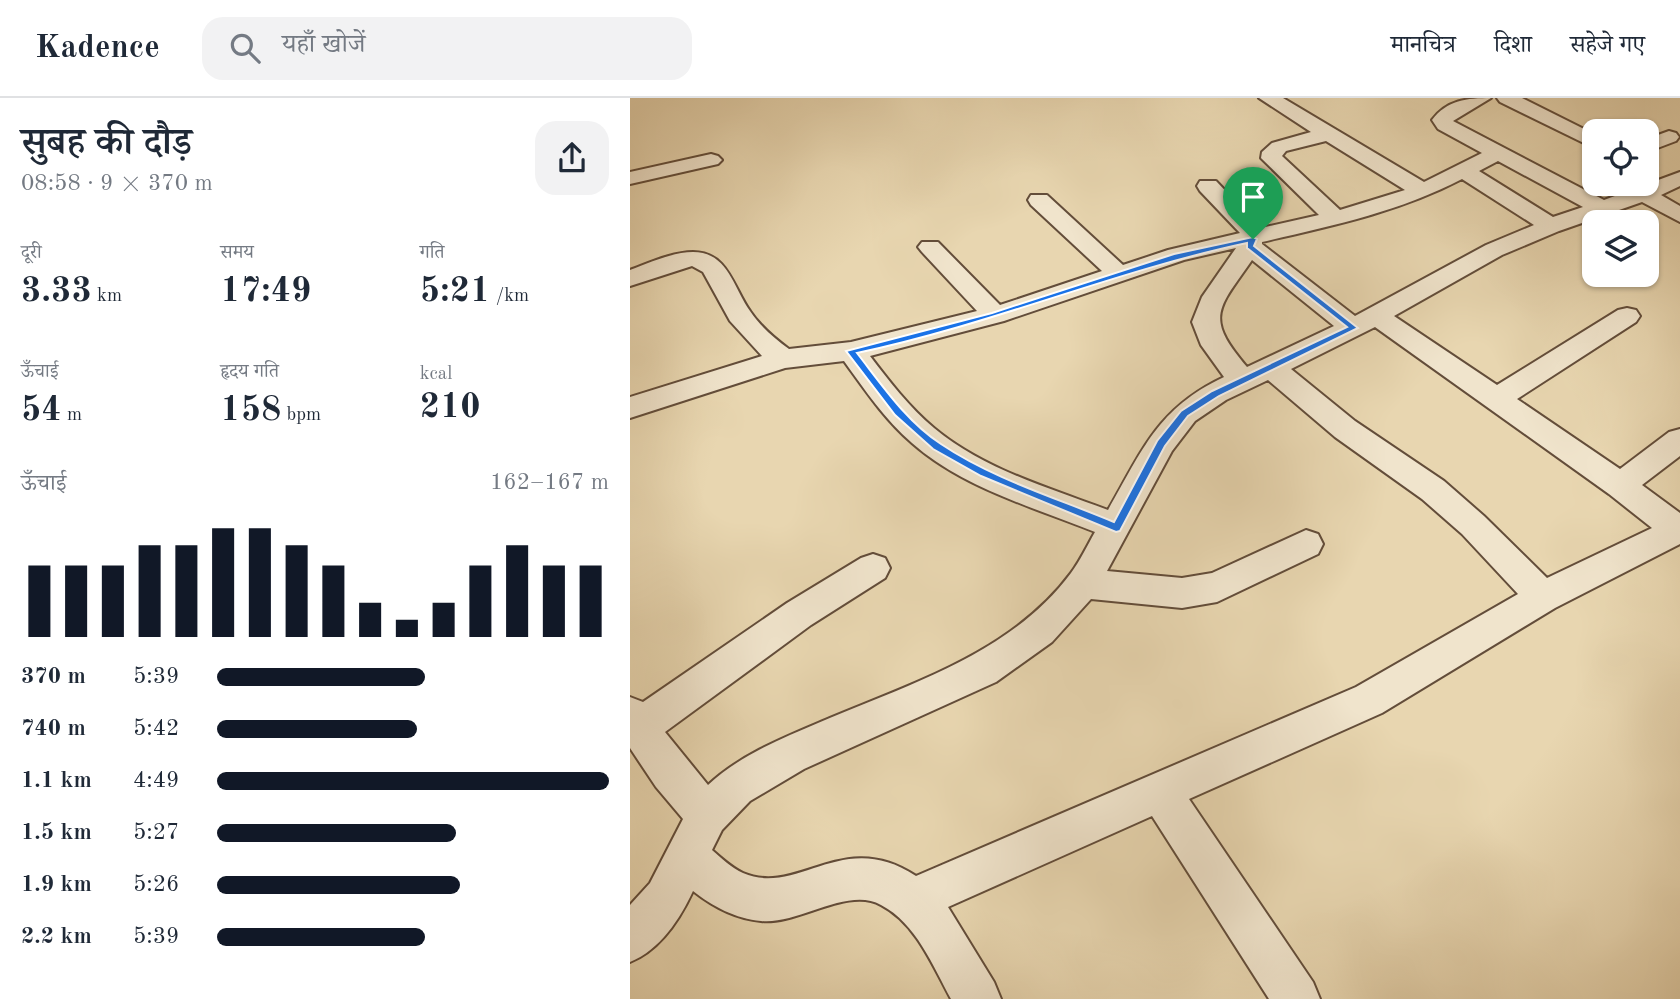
<!DOCTYPE html>
<html lang="hi">
<meta charset="utf-8">
<style>
:root{--surface:#fff;--page:#f2f2f3;--text:#1f2937;--muted:#747a83;--line:#e0e1e3;--accent:#111827}
body{margin:0;font-family:"Old Standard TT","Noto Serif Devanagari",serif;background:var(--page);color:var(--text);height:100vh;display:flex;flex-direction:column;font-size:26px;white-space:nowrap}
*{box-sizing:border-box;margin:0}
p{font-size:23px;color:var(--muted)}
.icon{flex:none;width:38px;height:38px;fill:none;stroke:currentColor;stroke-width:2;stroke-linecap:round;stroke-linejoin:round}
.map{position:relative;flex:1;overflow:hidden}
.panel{display:flex;flex-direction:column;background:var(--surface);width:630px}
.panel>*{flex:none}
.tools{position:absolute;left:952px;top:21px;display:grid;gap:14px}
.tools a{display:grid;place-items:center;width:77px;height:77px;border-radius:14px;background:var(--surface);box-shadow:0 2px 5px #0004;font-size:35px}
.pin{position:absolute;display:grid;place-items:center;width:60px;height:60px;color:#fff;margin:-72px -30px;border-radius:50% 50% 50% 0;rotate:-45deg;box-shadow:0 0 7px #0007}
.pin .icon{rotate:45deg}
.round{display:grid;place-items:center;flex:none;width:74px;height:74px;border-radius:21px;background:var(--page)}
.overview{display:flex;align-items:center;justify-content:space-between;height:119px;padding:0 21px}
h1{font-size:38px;font-weight:600;line-height:52px}
.metrics{display:grid;grid-template-columns:repeat(3,1fr);gap:10px;height:119px;padding:7px 21px}
.metrics div{display:grid;align-content:center}
.metrics b{font-size:35px;font-weight:600}
.metrics small{font-size:19px;font-weight:400}
.metrics p{font-size:19px}
.chart{height:196px;padding:14px 21px}
.chart p{display:flex;justify-content:space-between}
.chart svg{width:100%;height:126px;margin-top:7px;stroke:var(--accent);stroke-width:6}
ul{padding:0 21px;list-style:none;font-size:23px}
li{display:grid;grid-template-columns:112px 84px 1fr;align-items:center;height:52px}
li i{height:18px;border-radius:9px;background:var(--accent)}
header{display:flex;align-items:center;gap:42px;box-sizing:border-box;height:98px;padding:0 35px;background:var(--surface);border-bottom:2px solid var(--line)}
header strong{font-size:33px}
nav{display:flex;gap:38px;margin-inline-start:auto;font-size:24px}
.search{width:490px;height:63px;background:var(--page);display:flex;align-items:center;gap:18px;box-sizing:border-box;padding:0 24px;border-radius:21px;color:var(--muted);font-size:26px}
main{display:flex;flex:1;min-height:0}
.map>svg:first-child{display:block}
.lines{fill:none;stroke-linecap:round;stroke-linejoin:round}
.street-casing{stroke:#634d3a;stroke-width:4}
.street{fill:#f0e4cc;fill-rule:evenodd}
.route{fill:#1a73e8;stroke:#fff;stroke-width:2;fill-rule:evenodd}
</style>
<header>
<strong>Kadence</strong>
<div class="search"><svg class="icon" aria-label="search" viewBox="0 0 24 24"><circle cx="10" cy="10" r="6"/><path d="M15 15l6 6"/></svg>यहाँ खोजें</div>
<nav><a>मानचित्र</a><a>दिशा</a><a>सहेजे गए</a></nav>
</header>
<main>
<section class="panel">
<div class="overview"><div><h1>सुबह की दौड़</h1><p>08:58 · 9 × 370 m</p></div><a class="round"><svg class="icon" aria-label="share" viewBox="0 0 24 24"><path d="M12 15V3M7 8l5-5 5 5M5 13v7h14v-7"/></svg></a></div>
<div class="metrics">
<div><p>दूरी</p><b>3.33<small> km</small></b></div>
<div><p>समय</p><b>17:49</b></div>
<div><p>गति</p><b>5:21<small> /km</small></b></div>
</div>
<div class="metrics">
<div><p>ऊँचाई</p><b>54<small> m</small></b></div>
<div><p>हृदय गति</p><b>158<small> bpm</small></b></div>
<div><p>kcal</p><b>210</b></div>
</div>
<div class="chart"><p><span>ऊँचाई</span>162–167 m</p>
<svg viewBox="0 0 160 44" preserveAspectRatio="none"><path d="M5 44V19M15 44V19M25 44V19M35 44V12M45 44V12M55 44V6M65 44V6M75 44V12M85 44V19M95 44V32M105 44V38M115 44V32M125 44V19M135 44V12M145 44V19M155 44V19"/></svg>
</div>
<ul>
<li><b>370 m</b>5:39<i style="width:53%"></i></li>
<li><b>740 m</b>5:42<i style="width:51%"></i></li>
<li><b>1.1 km</b>4:49<i style="width:100%"></i></li>
<li><b>1.5 km</b>5:27<i style="width:61%"></i></li>
<li><b>1.9 km</b>5:26<i style="width:62%"></i></li>
<li><b>2.2 km</b>5:39<i style="width:53%"></i></li>
</ul>
</section>
<div class="map">
<svg width="1050" height="901" viewBox="0 0 1050 901">
<rect width="100%" height="100%" fill="#e8d6b0"/>
<filter id="stains"><feTurbulence type="fractalNoise" baseFrequency=".00286" numOctaves="4"/><feColorMatrix values="0 0 0 0 .2 0 0 0 0 .09 0 0 0 0 .02 0 0 0 .5 -.17"/></filter>
<radialGradient id="worn" r=".72"><stop offset=".6" stop-color="#630" stop-opacity="0"/><stop offset="1" stop-color="#630" stop-opacity=".3"/></radialGradient>
<g class="lines">
<defs>
<g id="street">
<path d="M629 0H653L794 84 852 55 808 31 802 22C817 2 837 0 861 0L823 23 974 102 1050 74V88L1031 97 1050 108V124L1012 104 929 133 872 157 764 218 867 287 988 212 997 210 1006 212 1010 218 1006 224 887 301 990 371 1039 334 1050 331V358L1012 387 1050 415V446L925 510 752 615 559 701 683 884 690 901H639L522 718 318 809 364 884 371 901H321C303 868 286 825 251 807 218 788 168 827 131 823 106 821 82 808 63 793 50 821 30 852 0 864V807L20 785 53 721 26 689 0 650V599L13 604 157 505 231 460 243 456 255 460 260 470 255 480 181 527 35 634 78 687C109 658 150 641 188 625 277 587 381 556 441 475 450 463 457 448 465 434 403 409 333 390 282 345 255 322 235 292 214 263L155 270 0 320V299L132 258 100 223 73 174 62 168 0 188V172C19 165 43 154 63 154 98 154 103 189 120 213 130 228 144 240 159 251L221 244 347 213 292 154 288 149 292 144H308L370 207 472 173 401 107 398 102 401 97H417L493 167 538 152 610 135 570 93 567 88 570 83H586L631 130 689 117 631 60 632 54 642 45 681 34ZM696 43 775 92 710 112 652 58 656 53ZM868 63 953 109 923 119 849 73ZM832 81 904 127 856 147 725 218 632 146V144C701 128 769 114 832 81ZM606 150 572 199 562 224 571 247 594 279C528 310 513 351 478 412 419 390 353 371 304 330 279 309 259 283 240 258L374 223 554 162ZM622 162 704 228 617 269C574 219 588 211 622 162ZM745 229 979 396 1022 430 917 480 854 418 814 383 725 323 661 271ZM638 282 705 339 792 401 832 436 888 496 726 589 286 778C213 729 168 799 113 775 102 770 91 760 82 752L92 732 120 703 174 671 366 584 422 544 461 501 552 510 587 504 688 456 693 446 688 436 676 432 582 475 552 480 477 473 542 353 565 323 596 302Z"/>
<polygon points="867,0 892,0 964,36 964,50 870,4"/>
<polygon points="1039,33 1046,35 1049,39 1046,43 1017,54 1017,41"/>
<polygon points="81,56 88,58 92,62 88,66 0,86 0,74"/>
</g>
</defs>
<use href="#street" class="street-casing"/>
<use href="#street" class="street"/>
</g>
<path class="route" d="M623 139 627 141 624 148 728 230 589 298 558 318 535 348 490 433 486 434 351 378 303 351 265 317 216 253 362 215 544 156ZM617 145V150L717 229 582 293 551 313 527 343 484 424C427 400 363 381 311 346 276 323 252 287 227 255 360 227 485 173 617 145Z"/>
<rect width="100%" height="100%" filter="url(#stains)"/>
<rect width="100%" height="100%" fill="url(#worn)"/>
</svg>
<div class="tools">
<a><svg class="icon" aria-label="locate" viewBox="0 0 24 24"><circle cx="12" cy="12" r="6"/><path d="M12 2v4M12 18v4M2 12h4M18 12h4"/></svg></a>
<a><svg class="icon" aria-label="layers" viewBox="0 0 24 24"><path d="M12 4l9 5-9 5-9-5zM3 14l9 5 9-5"/></svg></a>
</div>
<div class="pin" style="left:623px;top:141px;background:#1e9e55"><svg class="icon" aria-label="arrive" viewBox="0 0 24 24"><path d="M6 21V4h12l-3 4 3 4H6"/></svg></div>
</div>
</main>
